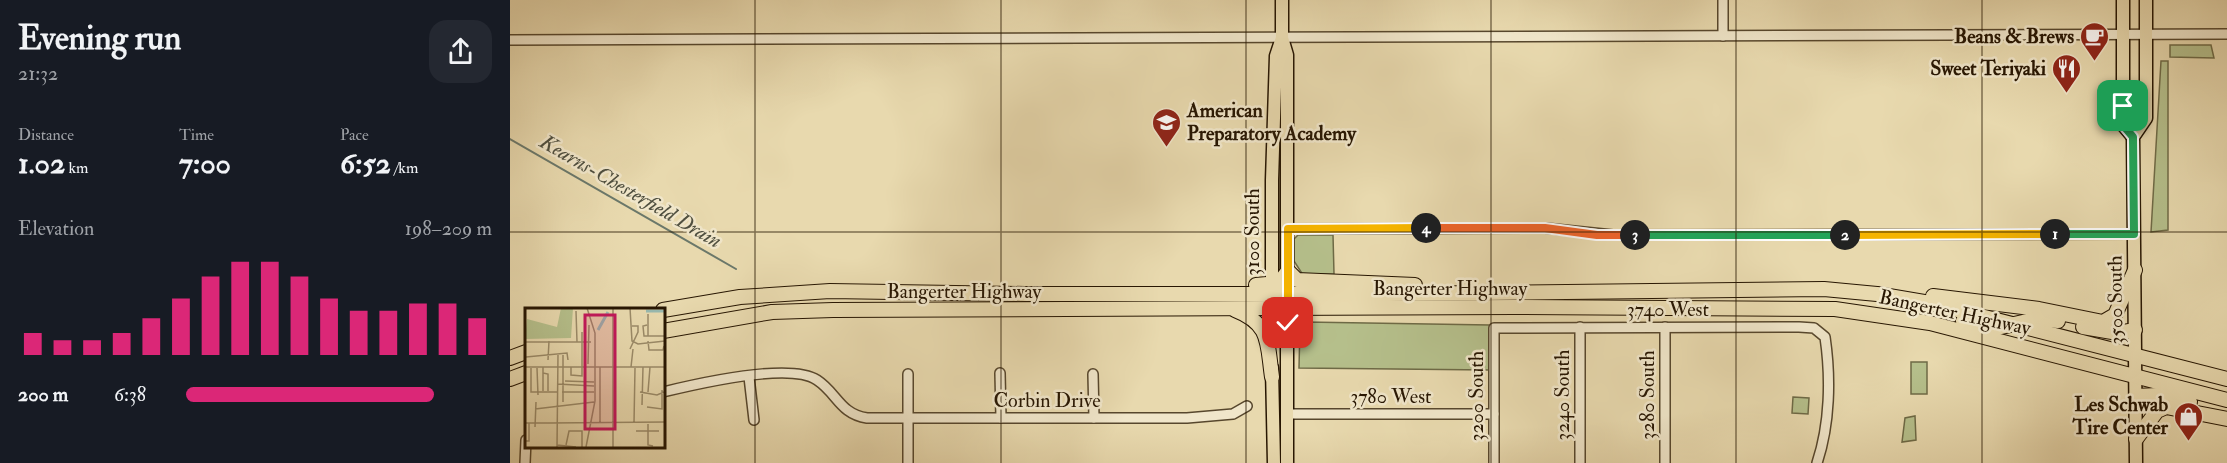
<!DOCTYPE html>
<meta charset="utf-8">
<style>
:root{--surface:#171b24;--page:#242831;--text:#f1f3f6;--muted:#9ea1a6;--accent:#db2777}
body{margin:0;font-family:"IM FELL Double Pica",serif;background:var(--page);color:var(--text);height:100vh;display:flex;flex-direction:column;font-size:22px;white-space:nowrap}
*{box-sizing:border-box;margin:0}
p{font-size:20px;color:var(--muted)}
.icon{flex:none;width:33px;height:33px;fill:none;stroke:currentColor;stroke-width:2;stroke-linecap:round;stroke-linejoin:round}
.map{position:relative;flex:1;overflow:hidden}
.side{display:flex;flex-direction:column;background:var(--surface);width:510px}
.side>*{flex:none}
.pin{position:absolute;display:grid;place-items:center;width:51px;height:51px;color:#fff;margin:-26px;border-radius:12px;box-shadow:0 3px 9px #0006}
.km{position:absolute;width:30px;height:30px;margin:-15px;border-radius:50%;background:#222;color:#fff;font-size:16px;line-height:30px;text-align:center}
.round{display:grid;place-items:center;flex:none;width:63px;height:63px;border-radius:18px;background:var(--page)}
.summary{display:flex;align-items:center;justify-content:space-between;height:102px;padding:0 18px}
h1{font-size:33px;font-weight:700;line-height:45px}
.metrics{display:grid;grid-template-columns:repeat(3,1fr);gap:9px;height:102px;padding:6px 18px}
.metrics div{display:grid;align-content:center}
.metrics b{font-size:30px;font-weight:700}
.metrics small{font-size:16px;font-weight:400}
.metrics p{font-size:16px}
.chart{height:168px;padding:12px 18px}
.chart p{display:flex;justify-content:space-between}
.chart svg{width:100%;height:108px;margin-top:6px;stroke:var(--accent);stroke-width:6}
ul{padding:0 18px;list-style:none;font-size:20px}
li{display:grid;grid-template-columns:96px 72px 1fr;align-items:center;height:45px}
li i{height:15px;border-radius:8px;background:var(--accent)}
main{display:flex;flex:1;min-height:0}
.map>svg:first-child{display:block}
.green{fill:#b5bf8b;stroke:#6e6a46;stroke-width:1.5}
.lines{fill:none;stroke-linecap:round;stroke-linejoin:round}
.stream{stroke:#6b786a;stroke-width:2}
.minor-casing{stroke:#57472d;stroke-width:12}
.major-casing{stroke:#271602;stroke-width:15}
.highway-casing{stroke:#271602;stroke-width:16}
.minor{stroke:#f0e6ca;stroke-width:9}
.major{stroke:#e8d9ae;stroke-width:12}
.highway{stroke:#e8d9ae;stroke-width:14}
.split-1-casing{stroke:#fff;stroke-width:12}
.split-2-casing{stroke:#fff;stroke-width:12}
.split-3-casing{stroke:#fff;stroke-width:12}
.split-4-casing{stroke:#fff;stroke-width:12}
.split-5-casing{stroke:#fff;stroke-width:12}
.split-1{stroke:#22a559;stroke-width:8}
.split-2{stroke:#f5b400;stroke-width:8}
.split-3{stroke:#22a559;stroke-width:8}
.split-4{stroke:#f0652b;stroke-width:8}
.split-5{stroke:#f5b400;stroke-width:8}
.grid{fill:none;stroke:#271602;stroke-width:1.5;stroke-opacity:0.55}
.labels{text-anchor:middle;stroke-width:5;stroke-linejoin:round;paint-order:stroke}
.poi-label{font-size:20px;font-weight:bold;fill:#271602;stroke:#f0e6ca;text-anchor:end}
.street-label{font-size:20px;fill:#271602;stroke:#f0e6ca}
.water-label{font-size:21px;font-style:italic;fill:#4f4f3f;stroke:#f0e6ca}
.inset-river{fill:none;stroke:#98b9af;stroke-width:3}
.inset-road{fill:none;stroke:#9b8b69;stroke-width:1.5}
.view{fill:#c2185b;fill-opacity:0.15;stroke:#c2185b;stroke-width:3}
.inset-edge{fill:none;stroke:#271602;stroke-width:3}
</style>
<main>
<section class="side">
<div class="summary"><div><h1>Evening run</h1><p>21:32</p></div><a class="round"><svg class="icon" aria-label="share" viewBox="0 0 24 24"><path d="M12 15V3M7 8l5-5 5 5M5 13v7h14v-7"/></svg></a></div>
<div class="metrics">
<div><p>Distance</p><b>1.02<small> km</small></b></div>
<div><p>Time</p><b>7:00</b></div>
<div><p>Pace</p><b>6:52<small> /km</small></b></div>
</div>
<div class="chart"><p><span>Elevation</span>198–209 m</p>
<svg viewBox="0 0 160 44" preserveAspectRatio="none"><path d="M5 44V35M15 44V38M25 44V38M35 44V35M45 44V29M55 44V21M65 44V12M75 44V6M85 44V6M95 44V12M105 44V21M115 44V26M125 44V26M135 44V23M145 44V23M155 44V29"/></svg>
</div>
<ul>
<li><b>200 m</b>6:38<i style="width:81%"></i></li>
</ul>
</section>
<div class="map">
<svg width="1717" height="463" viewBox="0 0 1717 463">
<rect width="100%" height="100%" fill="#e8d9ae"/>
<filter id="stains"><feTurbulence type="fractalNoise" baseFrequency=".00333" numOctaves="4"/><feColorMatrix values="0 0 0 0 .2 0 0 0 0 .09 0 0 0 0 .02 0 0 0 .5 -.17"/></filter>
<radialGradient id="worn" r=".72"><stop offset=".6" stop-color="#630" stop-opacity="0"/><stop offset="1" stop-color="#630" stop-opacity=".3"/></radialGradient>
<g class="green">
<polygon points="1660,45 1701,45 1704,58 1660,57"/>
<polygon points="1651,61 1658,61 1658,230 1641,232"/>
<polygon points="788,235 823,235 824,274 793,275 784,261 784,239"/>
<polygon points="795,322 980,325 979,370 789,368 790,325"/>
<rect x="1401" y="362" width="16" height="32"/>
<polygon points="1283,397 1299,398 1298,414 1282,413"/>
<polygon points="1405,416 1406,440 1392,442 1395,418"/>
</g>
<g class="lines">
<polyline class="stream" points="0,139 226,269"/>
<defs>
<g id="minor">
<polyline points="1213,0 1213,36"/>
<polyline points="0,40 1717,34"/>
<polyline points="778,229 1035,228 1103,235 1624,234"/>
<polyline points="1070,327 1070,463"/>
<polyline points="1155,327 1155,463"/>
<polyline points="490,373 491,418"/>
<polyline points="583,374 584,418"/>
<polyline points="239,377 244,420"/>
<path d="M153 392C186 384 280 362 307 380 327 393 330 414 357 418H677L723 414 737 406"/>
<polyline points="778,414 984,414"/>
<polyline points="15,463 16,440"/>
<polyline points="398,463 398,374"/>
<path d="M984 463V328L1289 327 1304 328 1315 337C1321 378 1320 424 1307 463"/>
</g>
<g id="major">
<polyline points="772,0 772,38 777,55 777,463"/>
<polyline points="1613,0 1613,125 1623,137"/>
<polyline points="762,336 762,180 766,56 772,38"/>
<polyline points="762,368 764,463"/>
<polyline points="1626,463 1623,137 1636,118 1636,0"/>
</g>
<g id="highway">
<polyline points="746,285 769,283 778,271 787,280 905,285"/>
<polyline points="1423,296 1529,309 1593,322 1605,315 1625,270"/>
<polyline points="153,310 230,297 320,291 515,294 879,294 1314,289 1367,294 1420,303 1717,379"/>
<path d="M725 310C761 324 757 343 762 377"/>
<polyline points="1453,321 1487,328 1526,319 1548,321"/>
<polyline points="1573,327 1608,333 1625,330"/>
<polyline points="762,330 772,318 794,317"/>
<polyline points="153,331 262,312 323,310 1004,307 1325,309 1420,323 1717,400"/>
<polyline points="0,358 16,352"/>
<polyline points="0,379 16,373"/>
<polyline points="1626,396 1648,395 1680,402"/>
<polyline points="1626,439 1647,411 1656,407 1717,419"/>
</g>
</defs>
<use href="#minor" class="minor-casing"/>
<use href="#major" class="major-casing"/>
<use href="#highway" class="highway-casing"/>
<use href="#minor" class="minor"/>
<use href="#major" class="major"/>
<use href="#highway" class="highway"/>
</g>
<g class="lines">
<defs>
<polyline id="split-1" points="1545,234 1624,234 1623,137 1613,125 1613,106"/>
<polyline id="split-2" points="1335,235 1545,234"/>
<polyline id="split-3" points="1125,235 1335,235"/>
<polyline id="split-4" points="916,228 1035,228 1087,235 1125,235"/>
<polyline id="split-5" points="778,323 778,229 916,228"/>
</defs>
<use href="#split-1" class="split-1-casing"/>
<use href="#split-2" class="split-2-casing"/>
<use href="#split-3" class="split-3-casing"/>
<use href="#split-4" class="split-4-casing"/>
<use href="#split-5" class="split-5-casing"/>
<use href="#split-1" class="split-1"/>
<use href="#split-2" class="split-2"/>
<use href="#split-3" class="split-3"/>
<use href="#split-4" class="split-4"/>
<use href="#split-5" class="split-5"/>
</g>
<path class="grid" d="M245 0V463M491 0V463M736 0V463M981 0V463M1226 0V463M1472 0V463M0 232H1717"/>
<defs>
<symbol id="cafe-pin" viewBox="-11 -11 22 30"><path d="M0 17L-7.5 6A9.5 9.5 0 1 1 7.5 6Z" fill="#8f2418" stroke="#f0e6ca"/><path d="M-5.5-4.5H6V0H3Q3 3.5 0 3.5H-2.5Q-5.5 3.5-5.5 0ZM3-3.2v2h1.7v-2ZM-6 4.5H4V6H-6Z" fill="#fff"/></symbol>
<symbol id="restaurant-pin" viewBox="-11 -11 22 30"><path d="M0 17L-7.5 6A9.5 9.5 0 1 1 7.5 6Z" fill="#8f2418" stroke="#f0e6ca"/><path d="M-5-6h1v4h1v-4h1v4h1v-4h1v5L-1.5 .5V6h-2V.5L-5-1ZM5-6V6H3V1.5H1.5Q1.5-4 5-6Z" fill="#fff"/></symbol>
<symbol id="school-pin" viewBox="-11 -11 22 30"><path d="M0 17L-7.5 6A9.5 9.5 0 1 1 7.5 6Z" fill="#8f2418" stroke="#f0e6ca"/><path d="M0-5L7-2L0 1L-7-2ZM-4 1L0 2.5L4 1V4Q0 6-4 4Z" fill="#fff"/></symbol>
<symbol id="shop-pin" viewBox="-11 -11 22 30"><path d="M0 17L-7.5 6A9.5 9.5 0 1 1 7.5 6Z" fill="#8f2418" stroke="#f0e6ca"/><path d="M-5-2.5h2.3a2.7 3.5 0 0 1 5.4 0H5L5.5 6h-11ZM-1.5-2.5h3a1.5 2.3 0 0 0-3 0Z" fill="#fff"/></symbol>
</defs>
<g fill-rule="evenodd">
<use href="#cafe-pin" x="1568" y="20" width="33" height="45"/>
<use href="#restaurant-pin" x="1540" y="52" width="33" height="45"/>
<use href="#school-pin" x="640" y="106" width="33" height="45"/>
<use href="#shop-pin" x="1662" y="400" width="33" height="45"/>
</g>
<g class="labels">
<g class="poi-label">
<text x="1564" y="43">Beans &amp; Brews</text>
<text x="1536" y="75">Sweet Teriyaki</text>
<text x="677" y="117" text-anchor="start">American<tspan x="677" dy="23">Preparatory Academy</tspan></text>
<text x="1658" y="411">Les Schwab<tspan x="1658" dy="23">Tire Center</tspan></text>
</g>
<g class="street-label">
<text transform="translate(742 232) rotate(-90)" y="7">3100 South</text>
<text x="940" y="295">Bangerter Highway</text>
<text x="454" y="298">Bangerter Highway</text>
<text transform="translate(1605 300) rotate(-91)" y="7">3500 South</text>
<text x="1158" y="316">3740 West</text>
<text transform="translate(1445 312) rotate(12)" y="7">Bangerter Highway</text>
<text transform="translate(1052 395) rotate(-90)" y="7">3240 South</text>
<text transform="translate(1137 395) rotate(-90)" y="7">3280 South</text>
<text x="881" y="403">3780 West</text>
<text transform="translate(966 396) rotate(-90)" y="7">3200 South</text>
<text x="537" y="407">Corbin Drive</text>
</g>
<g class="water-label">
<text transform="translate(121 191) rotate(30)" y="7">Kearns-Chesterfield Drain</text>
</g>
</g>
<g transform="translate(15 308)">
<rect width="140" height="140" fill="#e8d9ae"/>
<path d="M36 0H48L46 30 0 31 2 11 32 19Z" fill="#b5bf8b"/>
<path class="inset-river" d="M121 3H140M73 22 83 4"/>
<path class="inset-road" d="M65 0H123M88 0V139M105 0 107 33 113 36 140 33M51 3 52 34M123 6V28M122 17 118 18 119 28H140M123 33 124 42H138L139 38M0 34H66M105 41 113 24V18H107M1 49 42 45 43 52M23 52 24 33M63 56 64 17M0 59H140M18 59V83M46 59V67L57 68V24M106 59 108 41M0 60V110M6 60V84H32M12 60 13 87M18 65 23 66V83M40 73 69 74M32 76 69 78M37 84H69M115 84 132 87 139 84M123 84 125 59M38 94V45M117 97 118 59M122 99 137 101V82M10 101 69 94M75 114V59M0 115H29M25 115 140 114M109 115 110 60M123 116V137L128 138M10 119 11 94M111 123H134M0 133H4V115M32 137 51 139M41 137 44 123H57V139M32 139 33 46M61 139 70 93V25L62 0"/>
<path class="view" d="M60 7H90V121H60Z"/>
<rect width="140" height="140" class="inset-edge"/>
</g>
<rect width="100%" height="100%" filter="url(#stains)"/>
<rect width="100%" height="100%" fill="url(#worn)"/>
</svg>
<div class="pin" style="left:1613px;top:106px;background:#1e9e55"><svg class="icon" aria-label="arrive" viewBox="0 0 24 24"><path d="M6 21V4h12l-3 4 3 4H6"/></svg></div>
<div class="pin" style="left:778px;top:323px;background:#d93025"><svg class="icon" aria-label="check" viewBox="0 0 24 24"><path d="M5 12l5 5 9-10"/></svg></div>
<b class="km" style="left:1545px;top:234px">1</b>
<b class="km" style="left:1335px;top:235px">2</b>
<b class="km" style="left:1125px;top:235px">3</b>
<b class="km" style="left:916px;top:228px">4</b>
</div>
</main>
